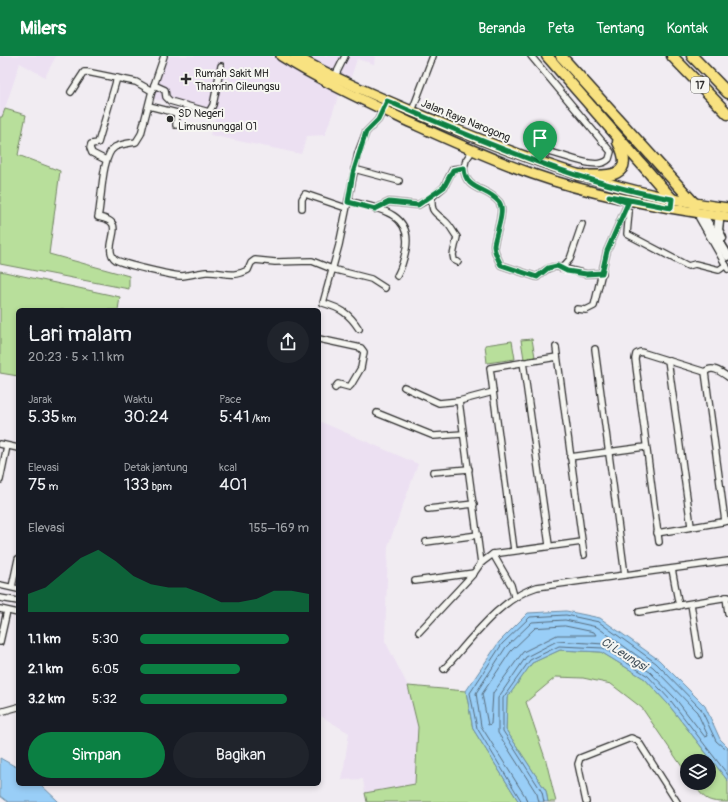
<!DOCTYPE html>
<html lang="id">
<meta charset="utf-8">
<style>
:root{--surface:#171b24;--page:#20242c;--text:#f1f3f6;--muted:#9ea1a6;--accent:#0b8043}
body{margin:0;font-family:Pangolin,sans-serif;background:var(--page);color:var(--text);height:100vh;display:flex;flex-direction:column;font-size:15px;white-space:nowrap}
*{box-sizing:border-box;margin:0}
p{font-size:13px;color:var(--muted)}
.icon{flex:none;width:22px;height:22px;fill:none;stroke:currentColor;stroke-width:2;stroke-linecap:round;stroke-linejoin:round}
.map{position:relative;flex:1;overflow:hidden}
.details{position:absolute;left:16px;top:252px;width:305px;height:478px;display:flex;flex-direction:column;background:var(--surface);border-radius:6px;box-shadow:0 2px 6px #0003}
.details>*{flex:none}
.buttons{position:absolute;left:680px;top:698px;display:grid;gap:8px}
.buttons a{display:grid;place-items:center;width:36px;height:36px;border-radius:50%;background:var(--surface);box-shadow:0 2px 6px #0003;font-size:20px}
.pin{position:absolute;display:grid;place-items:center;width:34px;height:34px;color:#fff;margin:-41px -17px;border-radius:50% 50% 50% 0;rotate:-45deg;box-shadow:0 0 4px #0007}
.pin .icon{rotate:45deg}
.round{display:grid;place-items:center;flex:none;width:42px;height:42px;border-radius:21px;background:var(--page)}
.headline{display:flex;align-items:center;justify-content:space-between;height:68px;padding:0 12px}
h1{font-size:22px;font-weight:600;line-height:30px}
.metrics{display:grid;grid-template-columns:repeat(3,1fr);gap:6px;height:68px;padding:4px 12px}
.metrics div{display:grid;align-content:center}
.metrics b{font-size:17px;font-weight:600}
.metrics small{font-size:11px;font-weight:400}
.metrics p{font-size:11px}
.chart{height:112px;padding:8px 12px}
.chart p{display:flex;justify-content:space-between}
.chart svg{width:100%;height:72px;margin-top:4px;fill:var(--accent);opacity:.7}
.primary-button{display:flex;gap:8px;margin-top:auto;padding:8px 12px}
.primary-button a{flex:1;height:46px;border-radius:24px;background:var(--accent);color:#fff;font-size:16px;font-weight:600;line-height:46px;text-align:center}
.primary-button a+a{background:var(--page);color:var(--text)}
ul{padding:0 12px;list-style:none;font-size:13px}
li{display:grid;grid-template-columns:64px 48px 1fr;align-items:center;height:30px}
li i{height:10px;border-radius:5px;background:var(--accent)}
header{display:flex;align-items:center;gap:24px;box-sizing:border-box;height:56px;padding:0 20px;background:var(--accent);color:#fff}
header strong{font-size:19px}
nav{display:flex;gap:22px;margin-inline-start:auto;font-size:14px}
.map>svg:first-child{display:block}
.built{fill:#ece0f2}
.green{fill:#b8df9b;stroke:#728563}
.water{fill:#99cef7;stroke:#6d8da5}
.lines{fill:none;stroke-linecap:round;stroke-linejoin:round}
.shore{stroke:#576c7d;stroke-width:1}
.street-casing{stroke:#2b2b2b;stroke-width:8}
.secondary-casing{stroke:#2b2b2b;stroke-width:11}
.primary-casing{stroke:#2b2b2b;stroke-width:12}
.highway-casing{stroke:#2b2b2b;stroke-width:13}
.street{stroke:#f6f6f2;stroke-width:5.5}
.secondary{stroke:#f6f6f2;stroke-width:8}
.primary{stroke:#f8e281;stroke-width:9}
.highway{stroke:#f8e281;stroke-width:10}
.route-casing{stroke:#fff;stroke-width:8}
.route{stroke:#0b8043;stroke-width:5}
.poi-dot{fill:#2b2b2b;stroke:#f6f6f2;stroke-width:1.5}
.labels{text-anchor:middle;stroke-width:4;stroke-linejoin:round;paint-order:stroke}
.shield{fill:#f6f6f2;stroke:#686867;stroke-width:1}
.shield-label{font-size:10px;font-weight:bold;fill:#2b2b2b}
.poi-label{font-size:11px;fill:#2b2b2b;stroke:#f6f6f2;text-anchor:start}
.street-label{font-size:11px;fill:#2b2b2b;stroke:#f6f6f2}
.water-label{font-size:12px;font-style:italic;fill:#46545e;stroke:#f6f6f2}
</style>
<header>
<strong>Milers</strong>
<nav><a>Beranda</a><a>Peta</a><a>Tentang</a><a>Kontak</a></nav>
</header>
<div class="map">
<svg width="728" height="746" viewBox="0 0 728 746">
<rect width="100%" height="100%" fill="#f1ecf2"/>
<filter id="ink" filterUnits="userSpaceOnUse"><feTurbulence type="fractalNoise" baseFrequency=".025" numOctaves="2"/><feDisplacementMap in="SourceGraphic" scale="8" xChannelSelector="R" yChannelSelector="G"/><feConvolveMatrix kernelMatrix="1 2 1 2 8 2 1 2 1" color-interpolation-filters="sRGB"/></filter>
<g filter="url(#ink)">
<g class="built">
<polygon points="0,0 56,0 45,21 20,7 2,61 0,61"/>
<polygon points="163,0 375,0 374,8 357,3 350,24 345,21 325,79 307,80 301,98 210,79 217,56 154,43 152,30"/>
<polygon points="319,365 418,408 388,490 385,585 408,630 418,671 415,728 365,737 363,723 342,724 349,677 319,659"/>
</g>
<g class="green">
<polygon points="5,53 26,59 18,99 60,115 49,198 129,220 129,233 0,208 0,61 2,61"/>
<polygon points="0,215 120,241 118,254 18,254 18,320 0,317"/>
<polygon points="532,283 535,301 524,303 521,284"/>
<polygon points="512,285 515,303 487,307 485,289"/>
<path d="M560 594 601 596 645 623 668 648 728 725V746C707 746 705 744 693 727H709V705H687V718L642 652 611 628 583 622 556 621 526 646 546 705 556 746H548L546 735 506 674 507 642 532 607Z"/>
<polygon points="408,630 466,635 473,673 519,746 367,746 365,737 415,728 418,671"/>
</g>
<g class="water">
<polygon points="566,555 600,562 659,604 705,650 720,683 728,691 728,725 668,648 645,623 601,596 560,594 532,607 507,642 506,674 546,735 548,746 519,746 473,673 466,635 499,586 528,557"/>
<polygon points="0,702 18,712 18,728 40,728 59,746 8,746 0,740"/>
</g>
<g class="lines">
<g class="shore">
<polygon points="565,570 594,576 596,579 557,579 523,596 493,637 491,668 488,669 482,638 511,595 535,572"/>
<polyline points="522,746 477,672 470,637 502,588 530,561 566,559 599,566 656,607 701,653 716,685 724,692 728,693"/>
<polyline points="527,746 525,740 481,670 476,637 506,591 532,566 565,564 597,571 653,611 697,656 708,680 705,681 675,642 650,616 604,588 557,585 526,601 498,642 498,677 537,738 539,746"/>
<polyline points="544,746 542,736 503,675 503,642 530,604 559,590 603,592 648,620 671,645 728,719"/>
</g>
<defs>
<g id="street">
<path d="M164 0 152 35 141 78 136 86C130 87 121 88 115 91 101 99 102 146 98 161 102 162 109 163 112 167 119 175 103 195 116 204 123 208 173 220 182 220 190 219 198 217 206 216 223 215 231 223 248 214L251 207 255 204 275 206 312 205 332 213 371 223 385 232"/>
<path d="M531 0 611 96 609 103C597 116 564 98 548 96L544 99 540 106"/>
<polyline points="334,22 345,0"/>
<polyline points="154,29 165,34 166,41 170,45 209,56 213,49 221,10"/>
<polyline points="71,36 84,16 87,16 136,26 152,35"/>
<polyline points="149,50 177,57 176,69"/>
<polyline points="412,55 433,0"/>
<polyline points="106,104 92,97 90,92 91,88 98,87 117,22"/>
<path d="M464 112C465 135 487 131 499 146 506 154 495 179 494 189 494 196 498 203 501 209L537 221C545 214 551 208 562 212L570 203 582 168"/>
<polyline points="354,113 399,125"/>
<path d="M348 145C376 152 413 156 406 193 404 203 402 211 397 220"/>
<polyline points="302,152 302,143 305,138 346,152"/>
<polyline points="375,153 389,146 418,149 432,141"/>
<polyline points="626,155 629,156 627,178 688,210 695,208 719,214 726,209"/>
<polyline points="699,162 728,213"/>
<path d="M458 206 454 204 453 199 457 181C453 176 450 169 445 165 434 155 431 157 432 141L444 131 453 113 464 112 466 104 473 94"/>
<polyline points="562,212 586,218 603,217"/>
<polyline points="577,253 586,254 594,250 607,195 628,147"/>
<path d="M359 273C349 257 340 252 323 247L339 189 358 97 366 76 378 64 387 45"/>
<polyline points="319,283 361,292 364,296 361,312 351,329 349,331 338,328 335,332"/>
<polyline points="556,291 584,499"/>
<polyline points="595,293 625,519"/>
<polyline points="668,304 691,470"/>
<polyline points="523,306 549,489"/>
<polyline points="705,316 725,465"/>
<polyline points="404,331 439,347 459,345 493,336"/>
<polyline points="459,345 481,507"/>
<polyline points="377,357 434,380 463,378"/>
<polyline points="0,388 18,392"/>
<polyline points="570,401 645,391"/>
<polyline points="433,416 469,413"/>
<polyline points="0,424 7,390"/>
<polyline points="428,453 474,448"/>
<polyline points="657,477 728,465"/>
<polyline points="426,486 478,479"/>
<path d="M659 486 635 303 636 298 640 296 644 297 705 316C712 309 721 316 728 321"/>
<polyline points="514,494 490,312 557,301"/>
<polyline points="493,498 511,529 514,540"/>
<polyline points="672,513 679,550"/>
<polyline points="415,525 474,517"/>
<polyline points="0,529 18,533"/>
<polyline points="12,531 18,503"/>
<polyline points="726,541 728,557"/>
<polyline points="0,542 18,545"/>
<polyline points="691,548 699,599"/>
<polyline points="0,553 18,557"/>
<polyline points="639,556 728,541"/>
<polyline points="419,576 474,517 481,507 493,498 582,486"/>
<polyline points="0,586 7,555"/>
<path d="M444 613C470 585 500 542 537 531L728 505"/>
<polyline points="0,656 18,651"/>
<polyline points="586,746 578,708 580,702 631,682 638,685 677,746"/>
</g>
<g id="secondary">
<polyline points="705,163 728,200"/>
<polyline points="719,165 718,174 722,182"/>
</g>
<g id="primary">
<path d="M281 0C321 25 365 45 407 65 449 84 490 103 533 118 595 140 662 152 728 161"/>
<path d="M295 0C339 25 386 44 433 64 528 104 625 139 728 152"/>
</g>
<g id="highway">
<polyline points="547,0 672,143"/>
<polyline points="561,0 695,148"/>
<polyline points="672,0 728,58"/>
<polyline points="692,0 728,37"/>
<path d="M578 119C603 120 638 125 618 86"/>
</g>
</defs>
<use href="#street" class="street-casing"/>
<use href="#secondary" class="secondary-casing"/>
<use href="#primary" class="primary-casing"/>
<use href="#highway" class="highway-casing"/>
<use href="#street" class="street"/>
<use href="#secondary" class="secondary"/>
<use href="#primary" class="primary"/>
<use href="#highway" class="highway"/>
</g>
</g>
<g class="lines" filter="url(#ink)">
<defs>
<path id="route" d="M387 45C477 83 576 127 672 143L671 152 609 140 628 147 607 195 602 217 586 218 567 215 557 210 548 212 537 221 501 209C498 203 494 196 494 189 495 179 506 154 499 146 487 131 465 135 464 112L453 114 444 131 418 149 389 146 375 153 348 146 353 117 366 76 378 64Z"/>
</defs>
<use href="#route" class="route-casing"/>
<use href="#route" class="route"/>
</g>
<g class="poi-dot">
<path d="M184 17h4v4h4v4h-4v4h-4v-4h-4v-4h4z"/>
<circle cx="170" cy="63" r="4"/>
</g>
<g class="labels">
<rect class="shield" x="691" y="21" width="18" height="16" rx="3"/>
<g class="shield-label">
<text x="700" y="33">17</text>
</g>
<g class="poi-label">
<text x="195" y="21">Rumah Sakit MH<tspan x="195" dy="13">Thamrin Cileungsu</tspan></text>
<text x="178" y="61">SD Negeri<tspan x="178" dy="13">Limusnunggal 01</tspan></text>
</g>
<g class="street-label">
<text transform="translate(466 64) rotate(22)" y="4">Jalan Raya Narogong</text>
</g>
<g class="water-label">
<text transform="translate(624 598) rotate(32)" y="4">Ci Leungsi</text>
</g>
</g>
</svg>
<div class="buttons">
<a><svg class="icon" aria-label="layers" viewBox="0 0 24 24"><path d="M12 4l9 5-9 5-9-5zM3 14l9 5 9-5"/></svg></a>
</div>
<div class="pin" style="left:540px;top:106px;background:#1e9e55"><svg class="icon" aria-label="arrive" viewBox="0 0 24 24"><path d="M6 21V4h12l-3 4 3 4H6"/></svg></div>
<section class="details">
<div class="headline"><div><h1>Lari malam</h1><p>20:23 · 5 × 1.1 km</p></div><a class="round"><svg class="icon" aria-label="share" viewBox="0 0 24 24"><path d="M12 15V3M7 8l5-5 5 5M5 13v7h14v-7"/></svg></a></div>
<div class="metrics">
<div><p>Jarak</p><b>5.35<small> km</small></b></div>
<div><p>Waktu</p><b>30:24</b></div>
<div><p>Pace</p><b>5:41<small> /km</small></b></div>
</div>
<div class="metrics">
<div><p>Elevasi</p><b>75<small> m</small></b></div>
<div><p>Detak jantung</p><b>133<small> bpm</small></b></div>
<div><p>kcal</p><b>401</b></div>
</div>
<div class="chart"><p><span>Elevasi</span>155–169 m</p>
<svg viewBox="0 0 160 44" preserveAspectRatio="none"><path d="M0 44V33L10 29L20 20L30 11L40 6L50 13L60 22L70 27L80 29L90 29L100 33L110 38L120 38L130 36L140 31L150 31L160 33V44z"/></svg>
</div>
<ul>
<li><b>1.1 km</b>5:30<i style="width:88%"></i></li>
<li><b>2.1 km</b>6:05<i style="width:59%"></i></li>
<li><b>3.2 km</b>5:32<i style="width:87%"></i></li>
</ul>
<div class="primary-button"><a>Simpan</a><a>Bagikan</a></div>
</section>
</div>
